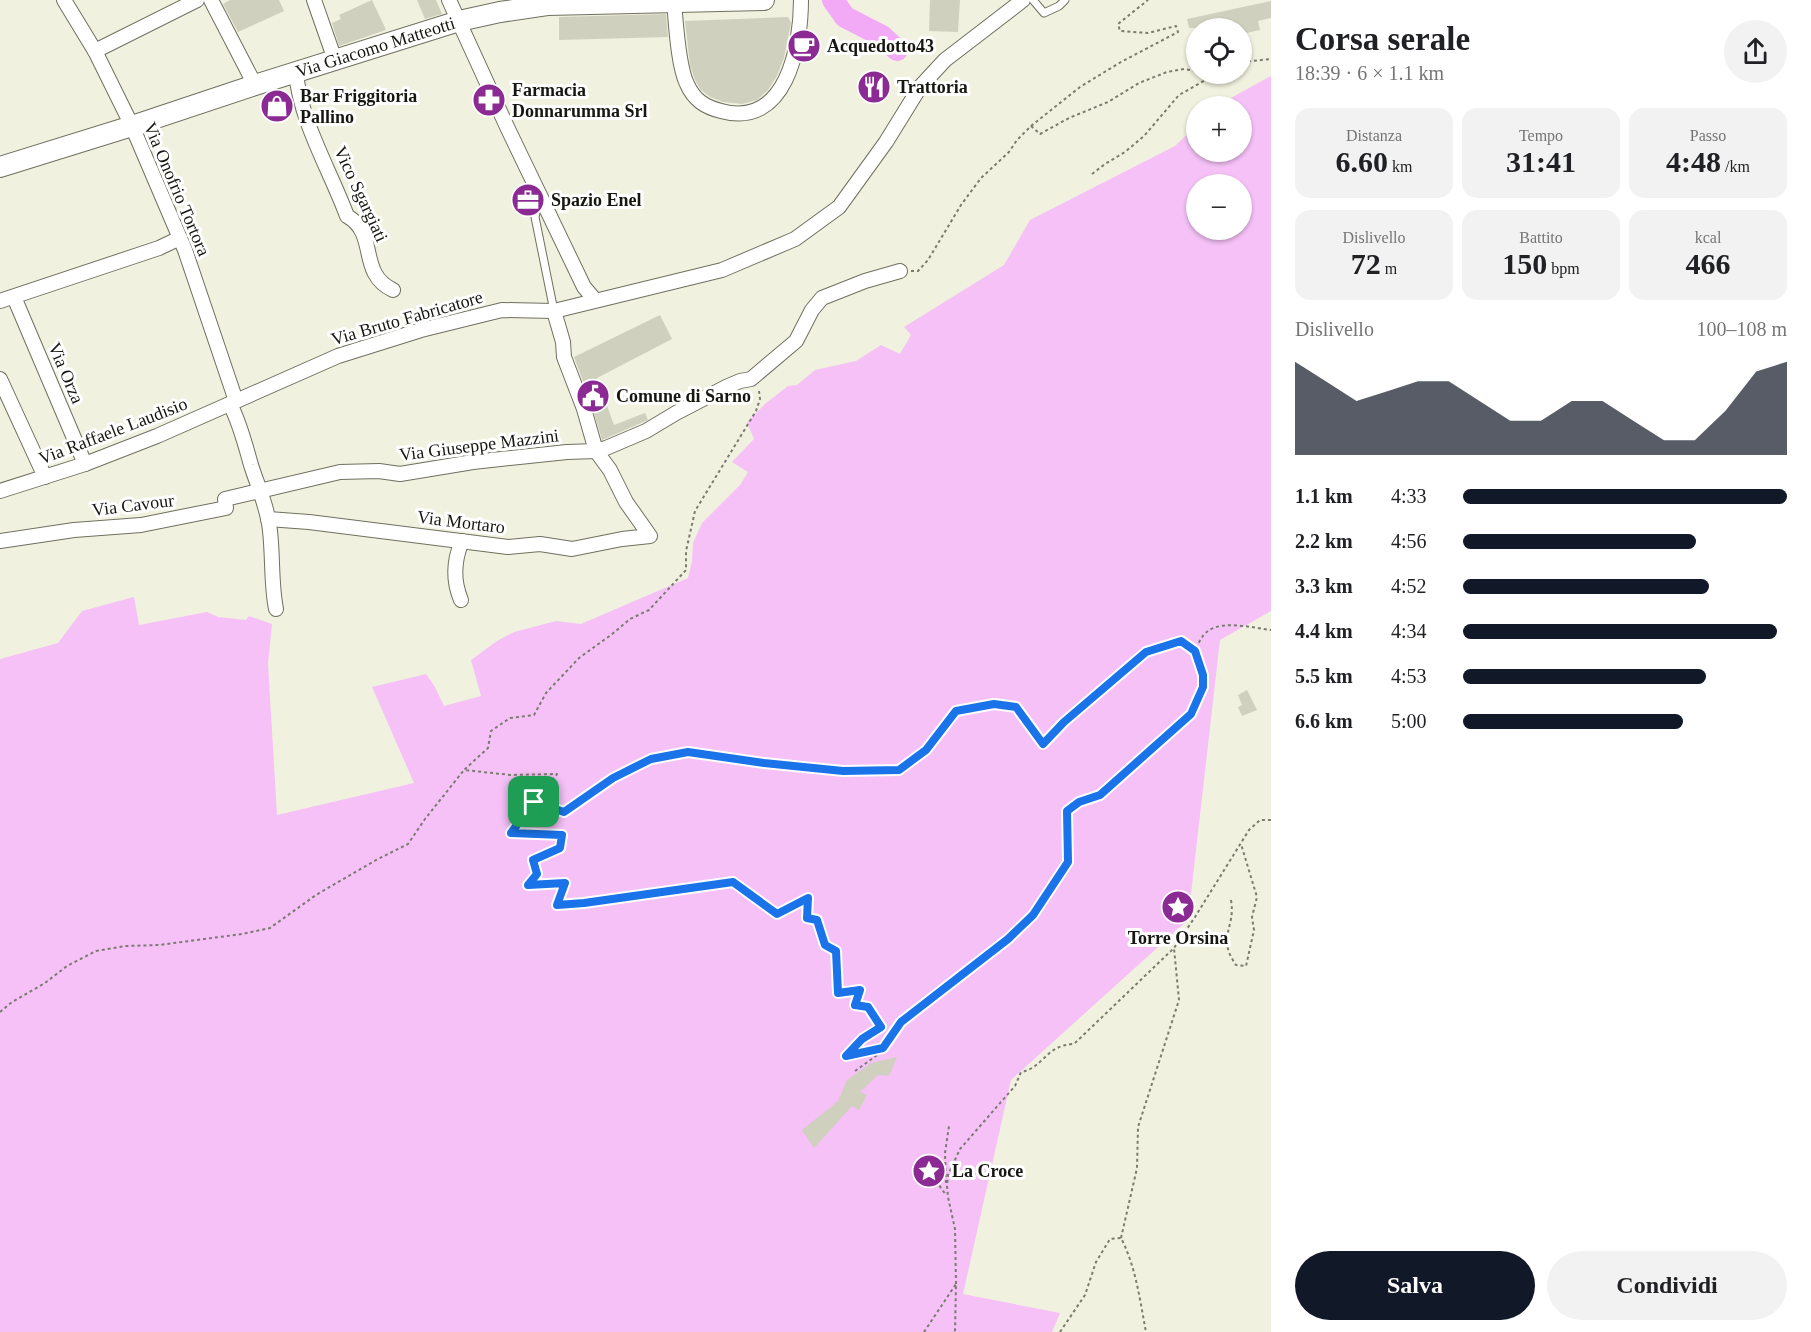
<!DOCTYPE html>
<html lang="it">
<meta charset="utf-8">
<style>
:root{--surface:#fff;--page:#f2f2f2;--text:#202124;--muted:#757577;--accent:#111827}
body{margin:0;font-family:Georgia,serif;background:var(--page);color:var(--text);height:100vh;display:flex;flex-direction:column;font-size:22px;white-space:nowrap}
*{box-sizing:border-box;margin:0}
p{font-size:20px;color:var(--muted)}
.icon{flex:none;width:33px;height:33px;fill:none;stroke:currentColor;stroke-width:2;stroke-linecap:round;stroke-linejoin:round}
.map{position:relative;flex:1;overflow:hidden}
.details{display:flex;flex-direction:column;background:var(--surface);width:540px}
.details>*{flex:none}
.controls{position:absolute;left:1186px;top:18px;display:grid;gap:12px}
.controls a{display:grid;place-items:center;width:66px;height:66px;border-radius:50%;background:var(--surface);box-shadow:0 2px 4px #0004;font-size:30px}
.pin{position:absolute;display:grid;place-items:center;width:51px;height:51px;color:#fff;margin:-26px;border-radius:12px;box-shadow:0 3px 9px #0006}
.round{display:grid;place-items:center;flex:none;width:63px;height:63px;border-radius:32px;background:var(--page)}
.headline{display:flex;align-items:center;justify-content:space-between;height:102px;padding:0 24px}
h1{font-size:33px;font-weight:600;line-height:45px}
.stats{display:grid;grid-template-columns:repeat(3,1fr);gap:9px;height:102px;padding:6px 24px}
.stats div{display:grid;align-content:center;border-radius:15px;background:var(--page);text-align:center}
.stats b{font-size:30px;font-weight:600}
.stats small{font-size:16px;font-weight:400}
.stats p{font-size:16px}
.chart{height:168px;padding:12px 24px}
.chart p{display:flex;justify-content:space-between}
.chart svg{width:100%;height:108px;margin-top:6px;fill:var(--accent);opacity:.7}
.cta{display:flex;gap:12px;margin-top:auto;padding:12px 24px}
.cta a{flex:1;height:69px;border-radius:36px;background:var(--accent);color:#fff;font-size:24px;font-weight:600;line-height:69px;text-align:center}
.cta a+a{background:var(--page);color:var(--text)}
ul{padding:0 24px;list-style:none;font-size:20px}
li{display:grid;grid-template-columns:96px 72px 1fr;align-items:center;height:45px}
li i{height:15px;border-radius:8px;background:var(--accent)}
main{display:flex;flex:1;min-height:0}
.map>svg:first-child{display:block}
.green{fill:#f5c1f7;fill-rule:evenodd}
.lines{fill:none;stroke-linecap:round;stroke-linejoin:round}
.river{stroke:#f2a9f6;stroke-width:22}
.building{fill:#d0d0bf}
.lane-casing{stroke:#707060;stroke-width:9}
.street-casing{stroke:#707060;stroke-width:16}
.secondary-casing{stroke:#707060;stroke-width:22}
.path{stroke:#7b7b70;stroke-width:2;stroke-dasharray:3 3;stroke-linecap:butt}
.lane{stroke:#fff;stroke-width:7}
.street{stroke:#fff;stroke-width:14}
.secondary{stroke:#fff;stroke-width:20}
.route-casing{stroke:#fff;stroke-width:12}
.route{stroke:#1a73e8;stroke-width:8}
.labels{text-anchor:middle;stroke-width:6;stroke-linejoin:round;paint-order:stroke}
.poi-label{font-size:18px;font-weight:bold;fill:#171711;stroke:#fff;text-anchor:start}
.street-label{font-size:18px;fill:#171711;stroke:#fff}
</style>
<main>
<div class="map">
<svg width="1271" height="1332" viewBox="0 0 1271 1332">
<rect width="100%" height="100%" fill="#f1f1df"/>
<path class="green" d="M1271 76V611L1220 640 1188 920 1011 1080 963 1294 1060 1313 1052 1332H0V659L58 643 82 611 134 597 139 625 207 612 218 617 246 620 249 616 272 624 268 664 277 815 414 783 372 687 426 674 435 687 444 706 481 696 471 660 497 641 514 632 556 621 581 624 688 578 692 561 693 543 702 523 740 485 748 472 732 462 754 439 747 422 766 403 788 386 797 385 815 370 856 361 881 345 900 354 911 335 904 327 1004 265 1030 220 1175 146 1197 125V152H1242V106H1216ZM1197 184H1242V230H1197Z"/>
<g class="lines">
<polyline class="river" points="833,0 845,17 882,36 897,50"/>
</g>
<g class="building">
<polygon points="230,0 279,0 284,11 238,32 223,4"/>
<polygon points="372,0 386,30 339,46 332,23 341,19 339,15"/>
<polygon points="417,0 436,0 442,14 425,19"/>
<polygon points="930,0 960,0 958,32 929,31"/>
<polygon points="1271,1 1271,18 1258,21 1260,30 1242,34 1242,28 1189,28 1187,19"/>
<polygon points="666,14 668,37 559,40 559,17"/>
<polygon points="788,17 791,23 784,58 777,76 768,90 757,100 742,104 723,102 710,97 700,89 695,80 690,65 685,21"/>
<polygon points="660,315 672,339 597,378 614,425 645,413 648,420 602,440 592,406 574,357"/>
<polygon points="1247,690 1257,710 1242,716 1238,707 1242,705 1238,695"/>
<polygon points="897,1057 889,1076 878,1075 860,1092 867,1095 859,1110 852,1106 814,1148 802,1130 838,1101 847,1080 871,1063"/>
</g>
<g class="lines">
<defs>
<g id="lane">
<polyline points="1033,0 1044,13 1059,6 1065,0"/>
<polyline points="539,199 535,217 554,311"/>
</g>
<g id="street">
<polyline points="64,0 95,51 132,126 185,250 236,401"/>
<polyline points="211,0 255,85"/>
<polyline points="314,0 335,60"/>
<polyline points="449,0 508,129 584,287 595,300"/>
<path d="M674 2C676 23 678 66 687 84 694 100 705 107 721 111 786 129 801 47 801 0"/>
<polyline points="95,51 197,0"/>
<path d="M296 72C300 121 330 170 347 216 379 234 357 273 393 290"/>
<polyline points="14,297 85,464"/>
<polyline points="0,301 159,248 180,238"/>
<polyline points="0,379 45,477"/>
<path d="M230 404C240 423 245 444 251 465 258 487 268 508 270 531 273 557 271 584 276 609"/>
<polyline points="0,491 85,464 157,436 338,356 421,330 502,310 554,311 722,270 795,239 839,207 886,142 920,87 945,60 1023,0"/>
<polyline points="268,519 309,522 508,547 540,544 572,549 622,539 650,536 626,502 610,470 596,451 584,409 564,357 563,342 554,311"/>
<polyline points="0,541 74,530 141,525 226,508 225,499 340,472 379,471 400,474 473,462 567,452 596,451 606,448 646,431 676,413 726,387 740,381 751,379 796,341 812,310 822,298 865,281 900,271"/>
<path d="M461 600C453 581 454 560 462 541"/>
</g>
<g id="secondary">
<path id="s1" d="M0 167 132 126 255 85 459 21 500 12 547 5 764 0"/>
</g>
</defs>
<use href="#lane" class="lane-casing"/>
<use href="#street" class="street-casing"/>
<use href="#secondary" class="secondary-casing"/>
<g class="path">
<polyline points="1242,62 1271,59"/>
<polyline points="1031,126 1040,134 1069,118 1108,102 1139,83 1167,72 1184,69 1197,71"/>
<polyline points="1092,174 1105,164 1125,152 1144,136 1179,95 1216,74"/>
<polyline points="911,271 918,271 928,260 961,205 981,178 1009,152 1017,140 1031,126 1080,87 1121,62 1178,32 1176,26 1148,33 1120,31 1118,24 1148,0"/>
<polyline points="759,391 760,399 756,411 695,511 686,551 686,570 649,610 630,619 611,635 579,658 546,693 534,715 510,718 491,731 488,748 464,770 511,775 557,774 511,833 562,835 560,848 533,860 537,874 528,885 565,883 557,905 583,903 733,882 777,914 808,898 808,918 817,920 825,945 836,951 838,993 860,990 855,1005 868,1007 881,1027 862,1039 846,1056 888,1047"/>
<polyline points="534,802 564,812 613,778 651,759 689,752 764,763 843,771 899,770 926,750 956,711 994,703 1016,707 1043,744 1064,721 1146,652 1181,641 1195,651"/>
<path d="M1231 900C1236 929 1216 936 1236 965L1246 966 1254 930 1252 917 1257 897 1241 844"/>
<polyline points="0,1012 12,1002 45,983 67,966 96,951 126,946 159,945 242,934 270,928 316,895 376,860 408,844 425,819 464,770"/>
<path d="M855 1071 880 1053 901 1021 1008 939 1033 915 1068 862 1067 811 1079 802 1100 795 1191 714 1203 687V675L1195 651C1198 644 1202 635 1208 631 1222 620 1255 628 1271 630"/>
<polyline points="929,1171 946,1195"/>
<polyline points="946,1183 945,1153 949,1126"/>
<polyline points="1121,1238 1137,1168 1138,1127 1179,1000 1174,948"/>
<path d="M956 1284 955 1229 948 1197 947 1186 948 1175 960 1149 1015 1086 1021 1072C1044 1068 1045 1045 1074 1044L1174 948 1195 917 1249 830 1260 820H1271"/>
<polyline points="924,1332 956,1284 955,1332"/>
<path d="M1060 1332 1085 1295 1096 1262 1110 1239 1121 1238C1136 1267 1140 1301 1146 1332"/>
</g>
<use href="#lane" class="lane"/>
<use href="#street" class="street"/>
<use href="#secondary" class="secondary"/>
</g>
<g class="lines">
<defs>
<polygon id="route" points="1181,641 1195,651 1203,675 1203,687 1191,714 1100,795 1079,802 1067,811 1068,862 1033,915 1008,939 901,1022 883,1048 846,1056 862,1039 881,1027 868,1007 855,1005 860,990 838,993 836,951 825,945 817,920 807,918 808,898 777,914 733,882 584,903 557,905 565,883 528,885 537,874 533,860 560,848 562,835 511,833 534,802 564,812 613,778 651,759 688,752 764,763 843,771 899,770 926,750 956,711 994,704 1016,707 1043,744 1064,722 1146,652"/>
</defs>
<use href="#route" class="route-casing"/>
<use href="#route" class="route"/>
</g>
<defs>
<symbol id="cafe-disc" viewBox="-11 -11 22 22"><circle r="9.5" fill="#8b2a93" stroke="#fff"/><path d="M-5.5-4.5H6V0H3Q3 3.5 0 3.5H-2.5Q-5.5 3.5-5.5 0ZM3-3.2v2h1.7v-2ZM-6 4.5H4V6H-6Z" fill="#fff"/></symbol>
<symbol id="restaurant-disc" viewBox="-11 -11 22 22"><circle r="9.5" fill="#8b2a93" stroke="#fff"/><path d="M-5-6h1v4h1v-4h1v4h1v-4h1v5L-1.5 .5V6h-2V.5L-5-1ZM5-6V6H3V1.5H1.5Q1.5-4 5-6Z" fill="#fff"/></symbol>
<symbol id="pharmacy-disc" viewBox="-11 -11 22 22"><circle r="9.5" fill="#8b2a93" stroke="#fff"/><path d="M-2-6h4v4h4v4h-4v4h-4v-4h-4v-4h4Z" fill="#fff"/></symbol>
<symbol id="shop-disc" viewBox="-11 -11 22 22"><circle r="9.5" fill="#8b2a93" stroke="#fff"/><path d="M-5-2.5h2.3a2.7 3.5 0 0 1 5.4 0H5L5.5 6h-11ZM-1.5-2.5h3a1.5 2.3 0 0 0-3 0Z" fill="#fff"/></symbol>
<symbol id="office-disc" viewBox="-11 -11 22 22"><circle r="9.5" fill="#8b2a93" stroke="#fff"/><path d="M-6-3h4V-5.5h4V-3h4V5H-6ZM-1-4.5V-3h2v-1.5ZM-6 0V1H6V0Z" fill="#fff"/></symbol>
<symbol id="civic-disc" viewBox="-11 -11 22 22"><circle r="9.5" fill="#8b2a93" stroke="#fff"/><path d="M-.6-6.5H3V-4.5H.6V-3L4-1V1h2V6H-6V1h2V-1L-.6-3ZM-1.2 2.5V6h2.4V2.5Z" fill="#fff"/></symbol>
<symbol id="sight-disc" viewBox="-11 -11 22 22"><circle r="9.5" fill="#8b2a93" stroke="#fff"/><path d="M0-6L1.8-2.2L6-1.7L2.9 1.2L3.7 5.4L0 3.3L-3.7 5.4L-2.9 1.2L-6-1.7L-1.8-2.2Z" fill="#fff"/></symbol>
</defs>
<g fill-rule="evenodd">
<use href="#cafe-disc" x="785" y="27" width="38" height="38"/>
<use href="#restaurant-disc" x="855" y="68" width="38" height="38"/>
<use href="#pharmacy-disc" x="470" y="81" width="38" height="38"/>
<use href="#shop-disc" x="258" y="87" width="38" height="38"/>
<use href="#office-disc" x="509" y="181" width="38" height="38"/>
<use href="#civic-disc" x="574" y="377" width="38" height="38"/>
<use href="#sight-disc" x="1159" y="888" width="38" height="38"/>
<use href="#sight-disc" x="910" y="1152" width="38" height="38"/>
</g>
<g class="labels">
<g class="poi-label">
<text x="827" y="52">Acquedotto43</text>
<text x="897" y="93">Trattoria</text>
<text x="512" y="96">Farmacia<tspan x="512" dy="21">Donnarumma Srl</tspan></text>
<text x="300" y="102">Bar Friggitoria<tspan x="300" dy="21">Pallino</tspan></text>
<text x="551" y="206">Spazio Enel</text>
<text x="616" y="402">Comune di Sarno</text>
<text x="1178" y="944" text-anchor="middle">Torre Orsina</text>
<text x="952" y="1177">La Croce</text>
</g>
<g class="street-label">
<text dy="6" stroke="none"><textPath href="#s1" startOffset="394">Via Giacomo Matteotti</textPath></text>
<text transform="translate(177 189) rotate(67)" y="6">Via Onofrio Tortora</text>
<text transform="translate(361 194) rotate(65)" y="6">Vico Sgargiati</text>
<text transform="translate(407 318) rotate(-16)" y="6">Via Bruto Fabricatore</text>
<text transform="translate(66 373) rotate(67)" y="6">Via Orza</text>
<text transform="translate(113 431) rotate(-21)" y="6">Via Raffaele Laudisio</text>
<text transform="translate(479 445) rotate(-7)" y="6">Via Giuseppe Mazzini</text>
<text transform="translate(133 505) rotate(-7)" y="6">Via Cavour</text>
<text transform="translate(461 522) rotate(7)" y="6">Via Mortaro</text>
</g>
</g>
</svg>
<div class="controls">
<a><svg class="icon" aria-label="locate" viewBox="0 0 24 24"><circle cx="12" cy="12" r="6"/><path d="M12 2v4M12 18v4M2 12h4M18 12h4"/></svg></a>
<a>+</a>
<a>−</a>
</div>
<div class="pin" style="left:534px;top:802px;background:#1e9e55"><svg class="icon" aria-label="arrive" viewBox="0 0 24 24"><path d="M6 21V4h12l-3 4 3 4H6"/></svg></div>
</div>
<section class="details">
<div class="headline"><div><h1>Corsa serale</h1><p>18:39 · 6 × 1.1 km</p></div><a class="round"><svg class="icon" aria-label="share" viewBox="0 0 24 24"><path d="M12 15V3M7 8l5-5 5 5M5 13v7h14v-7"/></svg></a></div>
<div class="stats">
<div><p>Distanza</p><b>6.60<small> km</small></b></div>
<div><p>Tempo</p><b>31:41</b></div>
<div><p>Passo</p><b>4:48<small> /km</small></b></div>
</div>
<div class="stats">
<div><p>Dislivello</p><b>72<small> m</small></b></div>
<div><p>Battito</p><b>150<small> bpm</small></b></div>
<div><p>kcal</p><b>466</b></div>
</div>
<div class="chart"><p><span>Dislivello</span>100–108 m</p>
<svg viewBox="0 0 160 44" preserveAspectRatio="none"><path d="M0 44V6L10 14L20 22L30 18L40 14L50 14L60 22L70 30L80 30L90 22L100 22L110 30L120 38L130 38L140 26L150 10L160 6V44z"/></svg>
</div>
<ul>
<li><b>1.1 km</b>4:33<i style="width:100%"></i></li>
<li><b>2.2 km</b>4:56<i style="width:72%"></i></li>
<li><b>3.3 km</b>4:52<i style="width:76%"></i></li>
<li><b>4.4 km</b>4:34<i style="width:97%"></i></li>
<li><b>5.5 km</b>4:53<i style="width:75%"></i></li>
<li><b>6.6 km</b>5:00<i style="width:68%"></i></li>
</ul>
<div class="cta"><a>Salva</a><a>Condividi</a></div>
</section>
</main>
